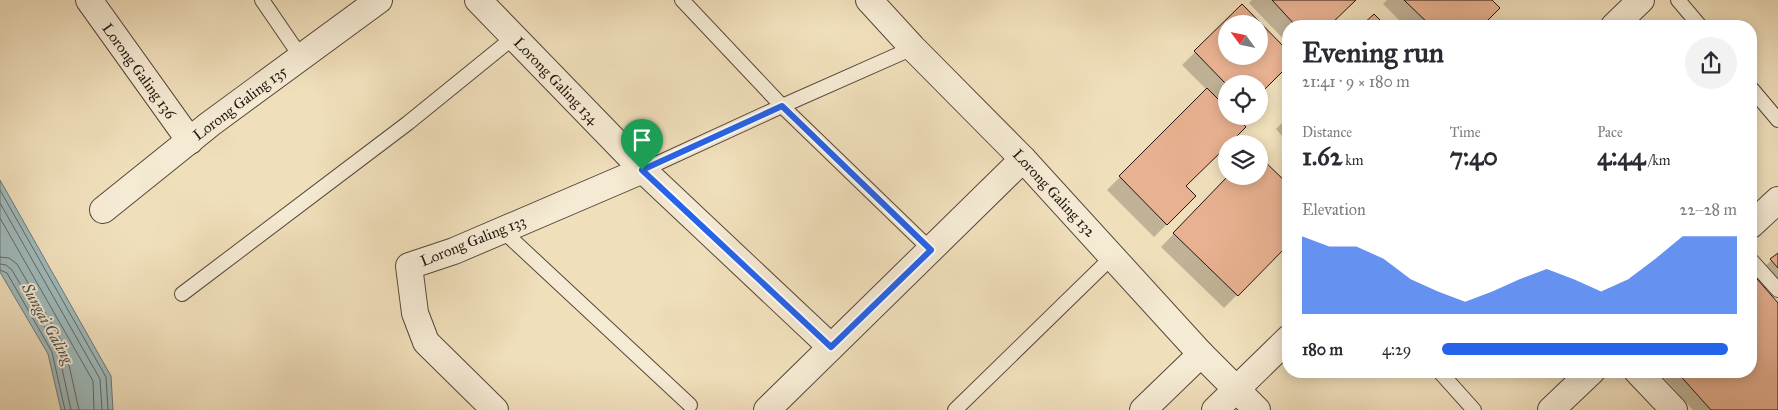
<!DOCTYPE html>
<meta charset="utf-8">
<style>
:root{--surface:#fff;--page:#f2f2f3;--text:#2b2b33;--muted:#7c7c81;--accent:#2563eb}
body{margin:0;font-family:"IM FELL Great Primer",serif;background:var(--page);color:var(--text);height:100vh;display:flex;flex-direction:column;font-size:19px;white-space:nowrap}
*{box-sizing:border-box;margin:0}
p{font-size:16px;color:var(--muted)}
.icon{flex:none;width:28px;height:28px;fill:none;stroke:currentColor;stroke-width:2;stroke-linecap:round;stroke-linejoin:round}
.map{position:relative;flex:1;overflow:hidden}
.panel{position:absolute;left:1282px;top:20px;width:475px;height:358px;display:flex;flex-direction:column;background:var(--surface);border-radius:20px;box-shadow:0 2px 12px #0003}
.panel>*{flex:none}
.needle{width:32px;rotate:303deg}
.controls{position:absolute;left:1218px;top:15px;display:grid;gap:10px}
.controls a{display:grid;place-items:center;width:50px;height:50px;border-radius:50%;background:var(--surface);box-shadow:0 2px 12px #0003;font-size:25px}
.pin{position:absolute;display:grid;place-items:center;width:42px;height:42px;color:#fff;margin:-51px -21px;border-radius:50% 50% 50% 0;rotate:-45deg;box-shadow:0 0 5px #0007}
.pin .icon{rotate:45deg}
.round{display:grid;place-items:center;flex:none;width:52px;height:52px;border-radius:26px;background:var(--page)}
.overview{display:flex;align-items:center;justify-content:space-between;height:85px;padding:0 20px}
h1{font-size:28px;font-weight:700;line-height:38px}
.figures{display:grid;grid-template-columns:repeat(3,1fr);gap:8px;height:85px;padding:5px 20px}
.figures div{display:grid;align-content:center}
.figures b{font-size:25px;font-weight:700}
.figures small{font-size:14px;font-weight:400}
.figures p{font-size:14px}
.chart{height:140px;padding:10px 20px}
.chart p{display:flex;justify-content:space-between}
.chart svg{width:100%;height:90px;margin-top:5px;fill:var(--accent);opacity:.7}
ul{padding:0 20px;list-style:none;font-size:16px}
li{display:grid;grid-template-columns:80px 60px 1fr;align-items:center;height:38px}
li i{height:12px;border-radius:6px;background:var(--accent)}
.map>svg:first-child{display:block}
.water{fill:#9fbabb;stroke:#6d7877}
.shadow{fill:#0003;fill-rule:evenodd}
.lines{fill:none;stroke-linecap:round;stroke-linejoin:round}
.shore{stroke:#606866;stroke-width:1}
.building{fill:#e8b191;stroke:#221510;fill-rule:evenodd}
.service-casing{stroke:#56483b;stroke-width:16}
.minor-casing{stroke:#56483b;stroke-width:28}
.service{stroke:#f5ead3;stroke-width:14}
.minor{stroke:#f5ead3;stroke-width:26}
.route-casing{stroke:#fff;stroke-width:10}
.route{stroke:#2563eb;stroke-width:6}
.labels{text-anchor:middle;stroke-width:4;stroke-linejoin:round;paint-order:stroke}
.street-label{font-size:15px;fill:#221510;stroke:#f5ead3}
.water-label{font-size:16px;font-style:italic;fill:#4e4f4c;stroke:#f5ead3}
</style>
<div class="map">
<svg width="1778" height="410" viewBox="0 0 1778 410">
<rect width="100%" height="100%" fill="#f0dfbb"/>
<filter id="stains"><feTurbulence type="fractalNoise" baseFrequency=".004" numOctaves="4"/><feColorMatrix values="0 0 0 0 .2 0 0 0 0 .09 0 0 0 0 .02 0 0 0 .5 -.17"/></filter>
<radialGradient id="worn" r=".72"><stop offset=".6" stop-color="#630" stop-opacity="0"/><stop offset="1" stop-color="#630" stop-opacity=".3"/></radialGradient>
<polygon class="water" points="0,180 111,376 113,410 61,410 48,354 0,272"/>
<g class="shadow">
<polygon points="1252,0 1355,0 1327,26 1289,26 1289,45 1249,3"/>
<polygon points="1387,0 1490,0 1498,8 1480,26 1405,26 1383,4"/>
<path d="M1242 6 1289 54V63L1259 93V84H1226V145L1185 186 1195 196 1154 237 1107 190 1207 90 1182 65ZM1226 24H1259V56H1226Z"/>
<polygon points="1289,116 1289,144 1276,129"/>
<polygon points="1259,158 1289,187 1289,242 1224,308 1161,247 1229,176 1259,176"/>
<polygon points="1778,254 1778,289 1761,270"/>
<polygon points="1778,305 1778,410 1693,410 1658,371 1751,371"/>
</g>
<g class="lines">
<g class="shore">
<polyline points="0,190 106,377 108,410"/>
<polyline points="0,203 100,379 102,410"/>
<polyline points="0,218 93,381 94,410"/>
<polyline points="0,257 9,258 17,264 65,347 79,410"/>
<polyline points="0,264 6,265 12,270 58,350 71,410"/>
<polyline points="0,270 7,273 52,352 65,410"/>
</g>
</g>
<g class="building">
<polygon points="1272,0 1356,0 1329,26 1296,26"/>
<polygon points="1404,0 1492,0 1500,8 1482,26 1431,26"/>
<path d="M1242 4 1289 52V65L1259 95V84H1226L1194 51ZM1226 24H1259V56H1226Z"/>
<polygon points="1374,14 1386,26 1361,26"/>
<polygon points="1207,88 1226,107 1226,116 1236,116 1246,127 1229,144 1226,144 1226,147 1186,186 1196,196 1167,225 1119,176"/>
<polygon points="1259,156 1289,185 1289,244 1238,296 1173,233 1228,176 1259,176"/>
<polygon points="1778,253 1778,268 1770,259"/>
<polygon points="1751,272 1778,303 1778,410 1711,410 1676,371 1751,371"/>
</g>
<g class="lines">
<defs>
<g id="service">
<polyline points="262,0 301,57"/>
<polyline points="682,0 782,106 931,250"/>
<polyline points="1678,0 1700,26"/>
<polyline points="1751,88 1778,120"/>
<polyline points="643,170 782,106 913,48"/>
<polyline points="502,230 690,405"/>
<polyline points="1751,260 1778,290"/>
<polyline points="182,294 408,123 514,37"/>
<polyline points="1439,371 1474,410"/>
<polyline points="955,410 1112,257"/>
</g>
<g id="minor">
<polyline points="89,0 190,141"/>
<polyline points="478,0 643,170 831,347"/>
<polyline points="869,0 913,48 1023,159 1201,354 1257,410"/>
<polyline points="1614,26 1641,0"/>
<polyline points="103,210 210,124 379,0"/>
<polyline points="1751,225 1778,200"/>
<polyline points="1637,371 1674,410"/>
<polyline points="495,410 426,342 415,313 409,266 454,251 643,170"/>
<polyline points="767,410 1023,159"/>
<polyline points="1143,410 1201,354"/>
<polyline points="1215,410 1289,338"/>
<polyline points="1551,410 1592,371"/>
</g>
</defs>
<use href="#service" class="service-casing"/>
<use href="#minor" class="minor-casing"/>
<use href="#service" class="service"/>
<use href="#minor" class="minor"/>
</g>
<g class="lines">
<defs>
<polygon id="route" points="782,106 931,250 831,347 642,170"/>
</defs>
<use href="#route" class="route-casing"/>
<use href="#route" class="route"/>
</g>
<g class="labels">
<g class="street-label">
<text transform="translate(139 71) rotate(54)" y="5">Lorong Galing 136</text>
<text transform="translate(556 81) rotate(46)" y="5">Lorong Galing 134</text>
<text transform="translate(240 103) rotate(-37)" y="5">Lorong Galing 135</text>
<text transform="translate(1054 193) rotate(47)" y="5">Lorong Galing 132</text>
<text transform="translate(473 241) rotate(-22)" y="5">Lorong Galing 133</text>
</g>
<g class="water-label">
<text transform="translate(48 323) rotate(61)" y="6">Sungai Galing</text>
</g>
</g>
<rect width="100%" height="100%" filter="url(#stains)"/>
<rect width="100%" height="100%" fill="url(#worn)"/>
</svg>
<div class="controls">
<a><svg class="needle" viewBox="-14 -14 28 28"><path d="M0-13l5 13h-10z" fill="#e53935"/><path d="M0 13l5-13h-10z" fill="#7c7c81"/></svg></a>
<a><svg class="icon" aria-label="locate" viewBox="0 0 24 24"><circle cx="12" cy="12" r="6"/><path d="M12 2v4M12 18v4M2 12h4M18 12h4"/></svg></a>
<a><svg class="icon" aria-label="layers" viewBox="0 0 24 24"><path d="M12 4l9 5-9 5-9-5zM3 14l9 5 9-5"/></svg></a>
</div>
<div class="pin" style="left:642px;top:170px;background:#1e9e55"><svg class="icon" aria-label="arrive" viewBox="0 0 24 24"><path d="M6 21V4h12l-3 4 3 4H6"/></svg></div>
<section class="panel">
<div class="overview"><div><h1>Evening run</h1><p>21:41 · 9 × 180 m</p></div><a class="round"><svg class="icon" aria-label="share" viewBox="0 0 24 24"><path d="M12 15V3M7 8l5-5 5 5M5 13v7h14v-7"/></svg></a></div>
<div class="figures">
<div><p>Distance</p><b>1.62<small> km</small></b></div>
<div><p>Time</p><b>7:40</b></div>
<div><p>Pace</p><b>4:44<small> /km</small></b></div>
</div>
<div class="chart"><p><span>Elevation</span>22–28 m</p>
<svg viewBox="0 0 160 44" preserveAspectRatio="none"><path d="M0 44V6L10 11L20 11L30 17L40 27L50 33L60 38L70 33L80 27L90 22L100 27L110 33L120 27L130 17L140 6L150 6L160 6V44z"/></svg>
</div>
<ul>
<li><b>180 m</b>4:29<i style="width:97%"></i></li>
</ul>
</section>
</div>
